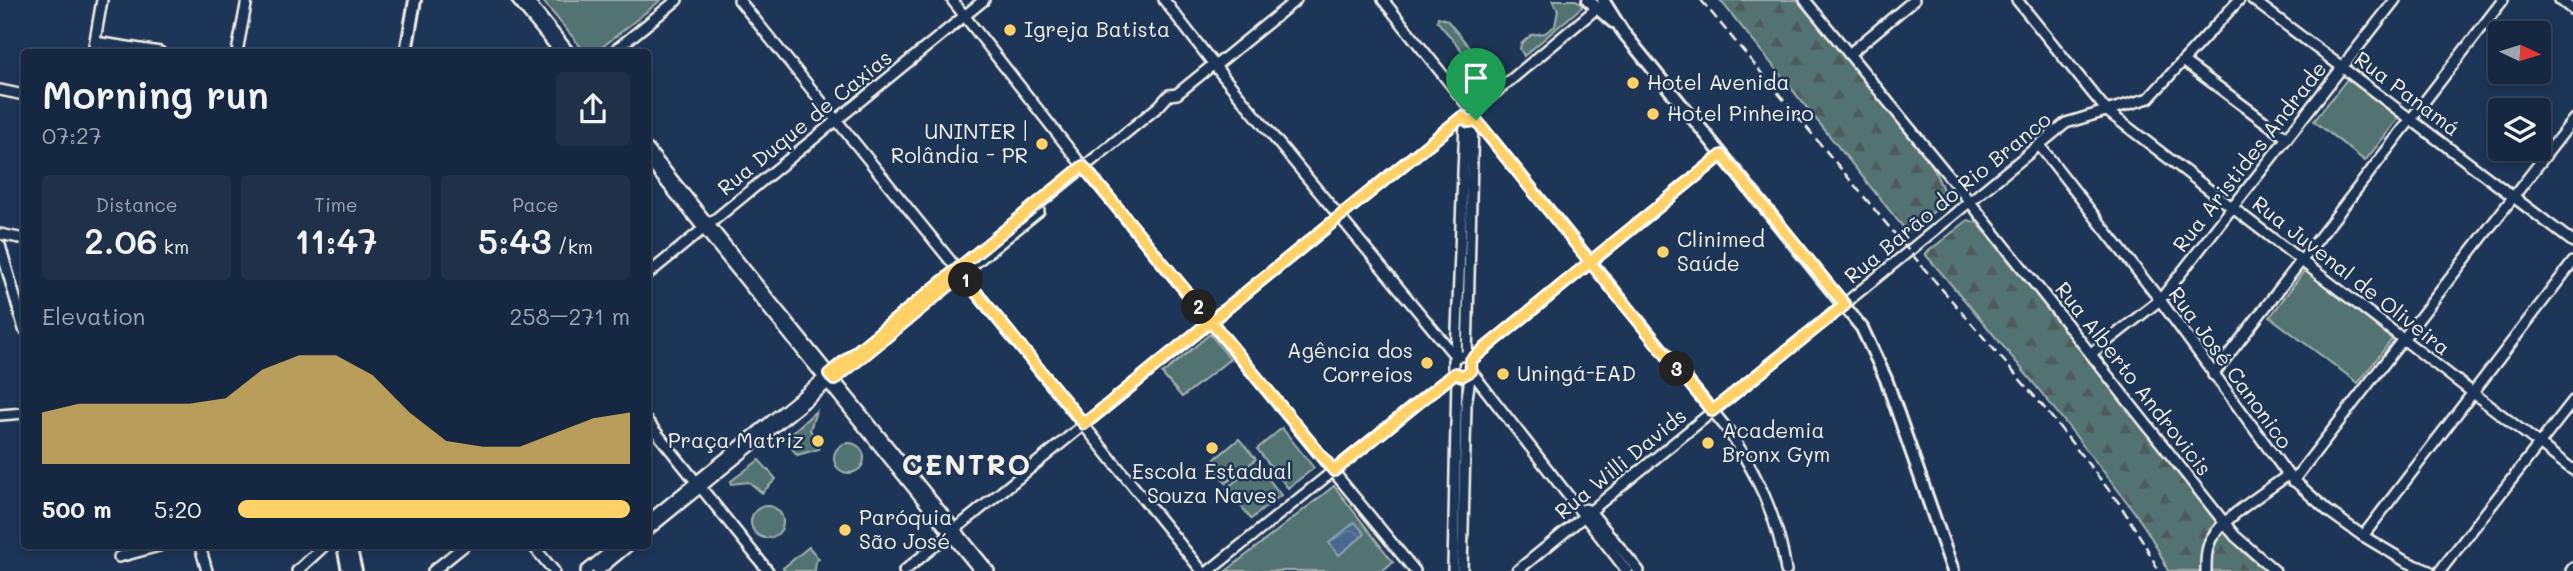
<!DOCTYPE html>
<meta charset="utf-8">
<style>
:root{--surface:#162841;--page:#1f3048;--text:#f1f3f6;--muted:#9ea6b1;--line:#35445a;--accent:#ffd166}
body{margin:0;font-family:Mali,sans-serif;background:var(--page);color:var(--text);height:100vh;display:flex;flex-direction:column;font-size:26px;white-space:nowrap}
*{box-sizing:border-box;margin:0}
p{font-size:23px;color:var(--muted)}
.icon{flex:none;width:38px;height:38px;fill:none;stroke:currentColor;stroke-width:2;stroke-linecap:round;stroke-linejoin:round}
.map{position:relative;flex:1;overflow:hidden}
.details{position:absolute;left:21px;top:49px;width:630px;height:500px;display:flex;flex-direction:column;background:var(--surface);border-radius:7px;box-shadow:0 4px 10px #0003,0 0 0 2px var(--line)}
.details>*{flex:none}
.needle{width:46px;rotate:94deg}
.buttons{position:absolute;left:2488px;top:21px;display:grid;gap:14px}
.buttons a{display:grid;place-items:center;width:63px;height:63px;border-radius:7px;background:var(--surface);box-shadow:0 4px 10px #0003,0 0 0 2px var(--line);font-size:35px}
.pin{position:absolute;display:grid;place-items:center;width:60px;height:60px;color:#fff;margin:-72px -30px;border-radius:50% 50% 50% 0;rotate:-45deg;box-shadow:0 0 7px #0007}
.pin .icon{rotate:45deg}
.km{position:absolute;width:35px;height:35px;margin:-18px;border-radius:50%;background:#222;color:#fff;font-size:19px;line-height:35px;text-align:center}
.round{display:grid;place-items:center;flex:none;width:74px;height:74px;border-radius:7px;background:var(--page)}
.summary{display:flex;align-items:center;justify-content:space-between;height:119px;padding:0 21px}
h1{font-size:38px;font-weight:600;line-height:52px}
.figures{display:grid;grid-template-columns:repeat(3,1fr);gap:10px;height:119px;padding:7px 21px}
.figures div{display:grid;align-content:center;border-radius:7px;background:var(--page);text-align:center}
.figures b{font-size:35px;font-weight:600}
.figures small{font-size:19px;font-weight:400}
.figures p{font-size:19px}
.chart{height:196px;padding:14px 21px}
.chart p{display:flex;justify-content:space-between}
.chart svg{width:100%;height:126px;margin-top:7px;fill:var(--accent);opacity:.7}
ul{padding:0 21px;list-style:none;font-size:23px}
li{display:grid;grid-template-columns:112px 84px 1fr;align-items:center;height:52px}
li i{height:18px;border-radius:9px;background:var(--accent)}
.map>svg:first-child{display:block}
.green{fill:#527272;stroke:#a3b2ad;stroke-width:2}
.forest{fill:url(#forest-firs);stroke:#a3b2ad;stroke-width:2}
.water{fill:url(#water-waves);stroke:#8d9fb2;stroke-width:2}
.lines{fill:none;stroke-linecap:round;stroke-linejoin:round}
.minor-casing{stroke:#f4f1e8;stroke-width:14}
.major-casing{stroke:#f4f1e8;stroke-width:16}
.minor{stroke:#1d3557;stroke-width:9}
.major{stroke:#1d3557;stroke-width:10}
.rail{stroke:#f4f1e8;stroke-width:2.5;stroke-dasharray:10 5;stroke-linecap:butt}
.route-casing{stroke:#fff;stroke-width:14}
.route{stroke:#ffd166;stroke-width:9}
.poi-dot{fill:#ffd166;stroke:#1d3557;stroke-width:2.5}
.labels{text-anchor:middle;stroke-width:5;stroke-linejoin:round;paint-order:stroke}
.poi-label{font-size:21px;fill:#f4f1e8;stroke:#1d3557;text-anchor:start}
.street-label{font-size:21px;fill:#f4f1e8;stroke:#1d3557}
.district-label{font-size:28px;font-weight:bold;letter-spacing:2px;fill:#f4f1e8;stroke:#1d3557}
</style>
<div class="map">
<svg width="2573" height="571" viewBox="0 0 2573 571">
<defs>
<pattern id="forest-firs" width="22" height="20" patternUnits="userSpaceOnUse" patternTransform="scale(1.75)"><rect width="22" height="20" fill="#527272"/><path d="M5 1l3.5 6h-7zM16 11l3.5 6h-7z" fill="#4d5b5a"/></pattern>
<pattern id="water-waves" width="16" height="10" patternUnits="userSpaceOnUse" patternTransform="scale(1.75)"><rect width="16" height="10" fill="#48688e"/><path d="M0 5q4-4 8 0t8 0" fill="none" stroke="#637e9e"/></pattern>
</defs>
<rect width="100%" height="100%" fill="#1d3557"/>
<filter id="ink" filterUnits="userSpaceOnUse"><feTurbulence type="fractalNoise" baseFrequency=".0143" numOctaves="2"/><feDisplacementMap in="SourceGraphic" scale="14" xChannelSelector="R" yChannelSelector="G"/><feConvolveMatrix kernelMatrix="1 2 1 2 8 2 1 2 1" color-interpolation-filters="sRGB"/></filter>
<g filter="url(#ink)">
<g class="green">
<polygon points="542,0 661,0 596,52 585,52"/>
<polygon points="1553,0 1576,0 1581,3 1582,7 1524,56 1520,49 1521,44 1531,35 1545,33 1555,26 1558,10"/>
<polygon points="1438,17 1447,20 1495,78 1489,83 1437,21"/>
<polygon points="2348,78 2399,118 2365,161 2314,121"/>
<polygon points="2305,270 2392,339 2358,383 2270,317"/>
<polygon points="1210,334 1230,359 1182,397 1162,374"/>
<polygon points="816,411 810,430 819,443 819,449 797,455 785,439"/>
<polygon points="1282,428 1314,468 1288,488 1257,449"/>
<polygon points="1239,439 1256,459 1226,483 1210,463"/>
<circle cx="849" cy="458" r="15"/>
<polygon points="759,460 776,479 762,493 749,482 731,484 731,481"/>
<polygon points="1257,464 1281,495 1251,519 1227,488"/>
<polygon points="1334,486 1393,562 1382,571 1226,571"/>
<circle cx="767" cy="522" r="16"/>
<polygon points="809,547 819,559 816,561 815,571 785,571 783,568"/>
</g>
<g class="forest">
<polygon points="1720,0 1801,0 1929,158 1945,194 1945,203 1907,232"/>
<path d="M1968 220 1978 223 2245 554 2266 571H2168C2150 527 2117 489 2088 452 2036 384 1981 319 1925 254Z"/>
</g>
<polygon class="water" points="1355,522 1365,534 1339,555 1329,543"/>
<g class="lines">
<defs>
<g id="minor">
<polyline points="517,0 560,52"/>
<polyline points="527,0 569,52"/>
<polyline points="739,0 1202,571"/>
<polyline points="952,0 1077,159 1415,571"/>
<polyline points="1164,0 1222,75 1456,357"/>
<polyline points="1383,0 1467,105"/>
<polyline points="1805,0 1970,202 2235,536 2275,571"/>
<polyline points="2017,0 2107,111 2573,470"/>
<polyline points="2253,0 2573,242"/>
<polyline points="2560,0 2573,10"/>
<polyline points="95,42 160,52"/>
<polyline points="93,52 102,0"/>
<polyline points="237,52 247,0"/>
<polyline points="613,52 677,0"/>
<polyline points="1849,54 1914,0"/>
<polyline points="2183,61 2287,138"/>
<polyline points="1215,66 1296,0"/>
<polyline points="0,90 24,95"/>
<polyline points="1477,108 1597,8"/>
<path d="M1476 120 1728 430C1756 472 1779 521 1786 571"/>
<polyline points="2039,145 2160,300 2288,475 2328,511 2363,536 2405,561 2429,571"/>
<polyline points="648,149 989,571"/>
<polyline points="648,160 980,571"/>
<polyline points="0,234 24,239"/>
<polyline points="0,245 24,329"/>
<polyline points="648,274 984,0"/>
<polyline points="2092,353 2160,300 2395,0"/>
<polyline points="1467,356 1473,121"/>
<polyline points="1456,357 1465,121"/>
<polyline points="1471,360 1722,155"/>
<polyline points="1471,371 1627,571"/>
<polyline points="2213,375 2503,0"/>
<polyline points="0,415 24,413"/>
<polyline points="648,422 768,571"/>
<polyline points="2293,481 2573,120"/>
<polyline points="1585,509 1590,511 1639,571"/>
<polyline points="648,521 1159,106 1169,95 1177,94 1214,64"/>
<polyline points="648,530 1039,211"/>
<polyline points="2363,536 2573,262"/>
<polyline points="200,546 207,571"/>
<polyline points="533,546 554,571"/>
<polyline points="119,557 159,546"/>
<polyline points="297,571 324,546"/>
<polyline points="433,571 464,546"/>
<polyline points="586,571 617,546"/>
<polyline points="598,571 628,546"/>
<polyline points="904,571 1462,117"/>
<polyline points="1209,571 1455,373"/>
<polyline points="1453,571 1457,375 1453,370 1453,360 1457,356 1468,356 1471,360 1471,371 1467,375 1457,375"/>
<polyline points="1462,571 1466,405 1471,371"/>
<polyline points="1517,571 2066,123 2149,98 2239,0"/>
<path d="M2206 571C2206 560 2206 549 2211 539 2224 517 2267 491 2288 475"/>
<polyline points="2440,571 2573,401"/>
<polyline points="2571,571 2573,568"/>
</g>
<g id="major">
<polyline points="1588,0 1613,22"/>
<polyline points="1603,0 1623,32 1862,328 1886,379 1953,571"/>
<polyline points="406,52 415,0"/>
<polyline points="343,546 348,571"/>
<polyline points="350,546 356,571"/>
</g>
</defs>
<use href="#minor" class="minor-casing"/>
<use href="#major" class="major-casing"/>
<use href="#minor" class="minor"/>
<use href="#major" class="major"/>
<polyline class="rail" points="1701,0 1909,251 2042,405 2119,503 2144,543 2159,571"/>
</g>
</g>
<g class="lines" filter="url(#ink)">
<defs>
<path id="route" d="M1476 120 1469 122 1462 117C1336 219 1210 322 1084 424L962 275 834 380 829 374 1083 166 1334 471 1455 373 1462 376 1471 371V360L1590 262 1712 411 1845 305 1722 155 1590 262 1476 120"/>
</defs>
<use href="#route" class="route-casing"/>
<use href="#route" class="route"/>
</g>
<g class="poi-dot">
<circle cx="1010" cy="30" r="7"/>
<circle cx="1633" cy="83" r="7"/>
<circle cx="1653" cy="114" r="7"/>
<circle cx="1042" cy="144" r="7"/>
<circle cx="1663" cy="252" r="7"/>
<circle cx="1427" cy="363" r="7"/>
<circle cx="1503" cy="374" r="7"/>
<circle cx="818" cy="441" r="7"/>
<circle cx="1708" cy="443" r="7"/>
<circle cx="1212" cy="448" r="7"/>
<circle cx="845" cy="530" r="7"/>
</g>
<g class="labels">
<g class="poi-label">
<text x="1024" y="37">Igreja Batista</text>
<text x="1647" y="90">Hotel Avenida</text>
<text x="1667" y="121">Hotel Pinheiro</text>
<text x="1028" y="139" text-anchor="end">UNINTER |<tspan x="1028" dy="24">Rolândia - PR</tspan></text>
<text x="1677" y="247">Clinimed<tspan x="1677" dy="24">Saúde</tspan></text>
<text x="1413" y="358" text-anchor="end">Agência dos<tspan x="1413" dy="24">Correios</tspan></text>
<text x="1517" y="381">Uningá-EAD</text>
<text x="1722" y="438">Academia<tspan x="1722" dy="24">Bronx Gym</tspan></text>
<text x="804" y="448" text-anchor="end">Praça Matriz</text>
<text x="1212" y="479" text-anchor="middle">Escola Estadual<tspan x="1212" dy="24">Souza Naves</tspan></text>
<text x="859" y="525">Paróquia<tspan x="859" dy="24">São José</tspan></text>
</g>
<g class="street-label">
<text transform="translate(2407 94) rotate(37)" y="7">Rua Panamá</text>
<text transform="translate(805 123) rotate(-39)" y="7">Rua Duque de Caxias</text>
<text transform="translate(2250 157) rotate(-52)" y="7">Rua Aristides Andrade</text>
<text transform="translate(1948 198) rotate(-39)" y="7">Rua Barão do Rio Branco</text>
<text transform="translate(2351 276) rotate(38)" y="7">Rua Juvenal de Oliveira</text>
<text transform="translate(2230 368) rotate(54)" y="7">Rua José Canonico</text>
<text transform="translate(2133 379) rotate(52)" y="7">Rua Alberto Androvicis</text>
<text transform="translate(1621 464) rotate(-39)" y="7">Rua Willi Davids</text>
</g>
<g class="district-label">
<text x="967" y="475">CENTRO</text>
</g>
</g>
</svg>
<div class="buttons">
<a><svg class="needle" viewBox="-14 -14 28 28"><path d="M0-13l5 13h-10z" fill="#e53935"/><path d="M0 13l5-13h-10z" fill="#9ea6b1"/></svg></a>
<a><svg class="icon" aria-label="layers" viewBox="0 0 24 24"><path d="M12 4l9 5-9 5-9-5zM3 14l9 5 9-5"/></svg></a>
</div>
<div class="pin" style="left:1476px;top:120px;background:#1e9e55"><svg class="icon" aria-label="arrive" viewBox="0 0 24 24"><path d="M6 21V4h12l-3 4 3 4H6"/></svg></div>
<b class="km" style="left:966px;top:280px">1</b>
<b class="km" style="left:1199px;top:307px">2</b>
<b class="km" style="left:1677px;top:369px">3</b>
<section class="details">
<div class="summary"><div><h1>Morning run</h1><p>07:27</p></div><a class="round"><svg class="icon" aria-label="share" viewBox="0 0 24 24"><path d="M12 15V3M7 8l5-5 5 5M5 13v7h14v-7"/></svg></a></div>
<div class="figures">
<div><p>Distance</p><b>2.06<small> km</small></b></div>
<div><p>Time</p><b>11:47</b></div>
<div><p>Pace</p><b>5:43<small> /km</small></b></div>
</div>
<div class="chart"><p><span>Elevation</span>258–271 m</p>
<svg viewBox="0 0 160 44" preserveAspectRatio="none"><path d="M0 44V26L10 23L20 23L30 23L40 23L50 21L60 11L70 6L80 6L90 13L100 26L110 36L120 38L130 38L140 33L150 28L160 26V44z"/></svg>
</div>
<ul>
<li><b>500 m</b>5:20<i style="width:100%"></i></li>
</ul>
</section>
</div>
